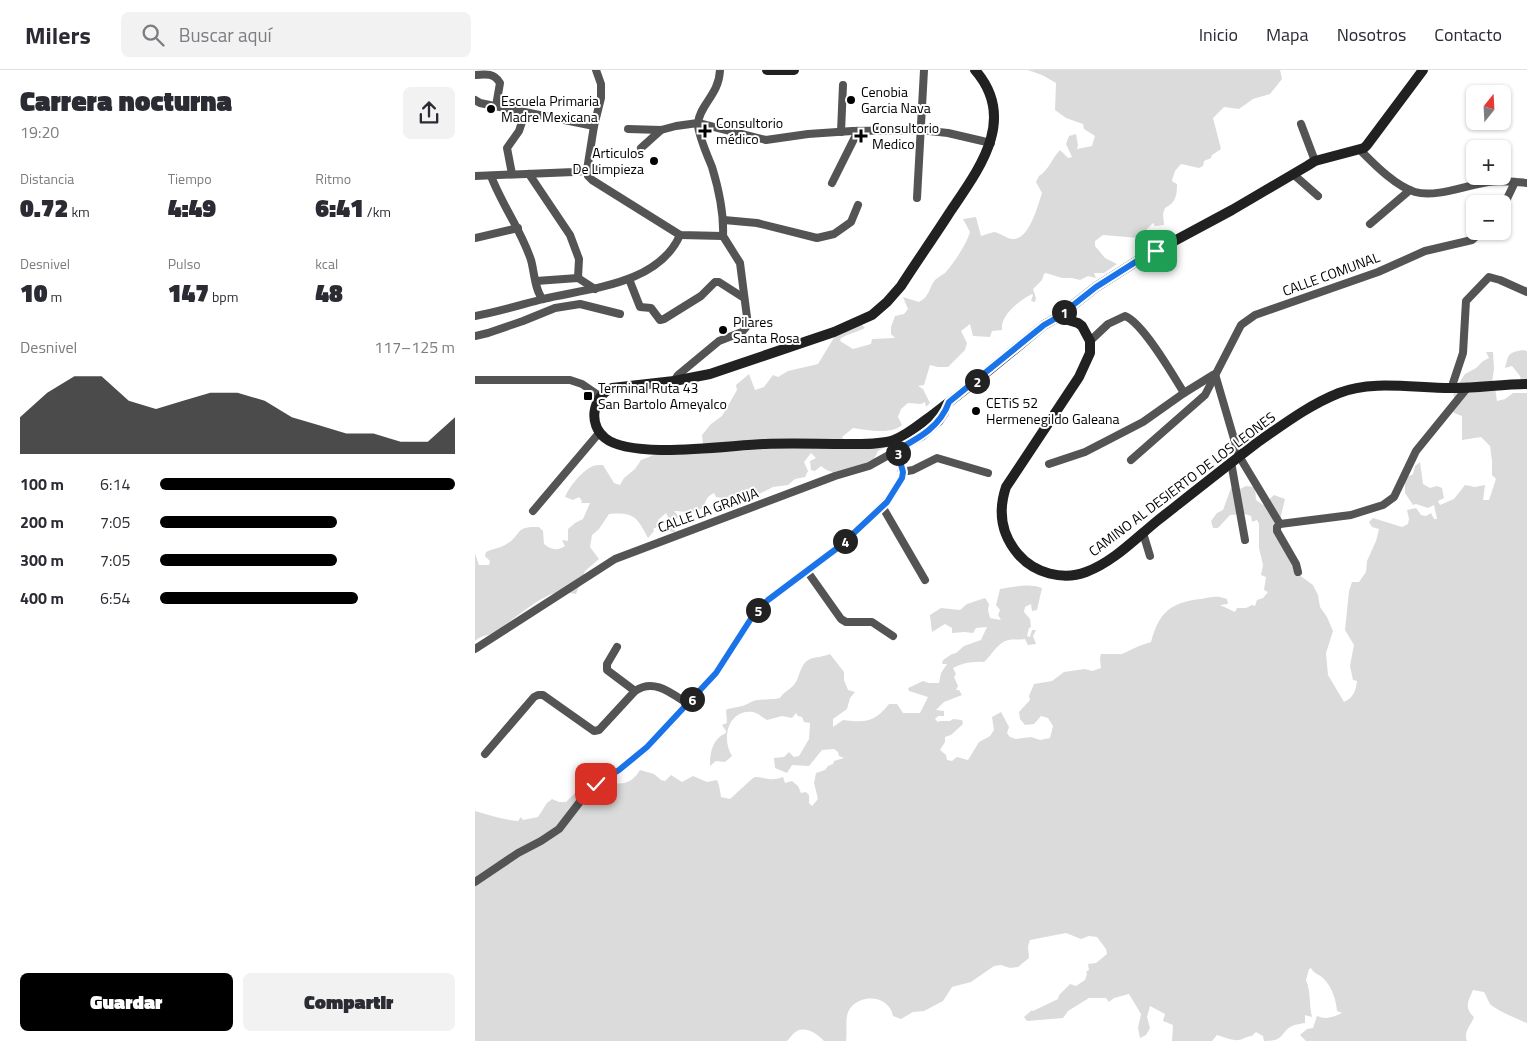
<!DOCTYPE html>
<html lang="es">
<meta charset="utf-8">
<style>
:root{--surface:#fff;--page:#f2f2f3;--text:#2b2b33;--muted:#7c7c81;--line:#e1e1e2;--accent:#000}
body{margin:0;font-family:"Titillium Web",sans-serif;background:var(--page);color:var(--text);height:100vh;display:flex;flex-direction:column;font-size:19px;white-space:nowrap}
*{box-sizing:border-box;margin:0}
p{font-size:16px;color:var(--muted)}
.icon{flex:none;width:28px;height:28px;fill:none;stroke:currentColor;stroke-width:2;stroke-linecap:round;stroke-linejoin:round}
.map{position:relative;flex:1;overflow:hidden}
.drawer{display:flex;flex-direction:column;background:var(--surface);width:475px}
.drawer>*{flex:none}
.needle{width:32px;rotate:18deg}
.tools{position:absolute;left:991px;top:15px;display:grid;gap:10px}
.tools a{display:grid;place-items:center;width:45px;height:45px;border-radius:8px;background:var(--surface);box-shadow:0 1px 4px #0004;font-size:25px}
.pin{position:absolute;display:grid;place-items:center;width:42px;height:42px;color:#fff;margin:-21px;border-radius:10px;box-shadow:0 2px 8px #0006}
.km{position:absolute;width:25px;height:25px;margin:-12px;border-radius:50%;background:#222;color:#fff;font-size:14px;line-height:25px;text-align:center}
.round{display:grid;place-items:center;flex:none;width:52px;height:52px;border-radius:8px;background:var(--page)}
.overview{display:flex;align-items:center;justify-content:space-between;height:85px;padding:0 20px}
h1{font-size:28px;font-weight:800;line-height:38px}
.metrics{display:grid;grid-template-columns:repeat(3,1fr);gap:8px;height:85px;padding:5px 20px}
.metrics div{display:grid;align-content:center}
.metrics b{font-size:25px;font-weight:800}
.metrics small{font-size:14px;font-weight:400}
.metrics p{font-size:14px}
.chart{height:140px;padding:10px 20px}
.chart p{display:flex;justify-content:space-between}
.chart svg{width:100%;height:90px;margin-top:5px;fill:var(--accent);opacity:.7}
.action{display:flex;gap:10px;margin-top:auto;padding:10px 20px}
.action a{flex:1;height:58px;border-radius:8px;background:var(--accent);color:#fff;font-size:20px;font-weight:800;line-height:58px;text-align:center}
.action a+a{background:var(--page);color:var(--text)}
ul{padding:0 20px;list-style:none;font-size:16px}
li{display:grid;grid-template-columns:80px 60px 1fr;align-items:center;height:38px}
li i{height:12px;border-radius:6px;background:var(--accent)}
header{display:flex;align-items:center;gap:30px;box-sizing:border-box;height:70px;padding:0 25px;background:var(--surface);border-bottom:1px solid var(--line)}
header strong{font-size:24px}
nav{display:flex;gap:28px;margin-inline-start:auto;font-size:18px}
.search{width:350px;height:45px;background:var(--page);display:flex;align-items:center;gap:12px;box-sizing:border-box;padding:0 18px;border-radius:8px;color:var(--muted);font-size:19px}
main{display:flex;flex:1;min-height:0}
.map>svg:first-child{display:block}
.green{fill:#dbdbdb}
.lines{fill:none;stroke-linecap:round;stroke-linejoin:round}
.street{stroke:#545454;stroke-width:8}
.secondary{stroke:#212121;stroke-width:10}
.route-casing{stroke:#fff;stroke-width:10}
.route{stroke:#1a73e8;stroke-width:6}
.poi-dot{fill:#000;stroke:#fff;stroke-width:2}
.labels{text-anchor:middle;stroke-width:4;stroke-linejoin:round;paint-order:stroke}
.poi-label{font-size:14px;fill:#000;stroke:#fff;text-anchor:start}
.street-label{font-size:14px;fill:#000;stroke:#fff}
</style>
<header>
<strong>Milers</strong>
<div class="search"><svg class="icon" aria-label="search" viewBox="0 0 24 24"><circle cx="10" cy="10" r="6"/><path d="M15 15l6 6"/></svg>Buscar aquí</div>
<nav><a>Inicio</a><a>Mapa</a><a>Nosotros</a><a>Contacto</a></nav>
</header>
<main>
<section class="drawer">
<div class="overview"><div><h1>Carrera nocturna</h1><p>19:20</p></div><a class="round"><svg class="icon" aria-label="share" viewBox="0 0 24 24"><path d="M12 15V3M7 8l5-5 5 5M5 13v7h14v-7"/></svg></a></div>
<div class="metrics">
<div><p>Distancia</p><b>0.72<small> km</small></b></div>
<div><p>Tiempo</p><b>4:49</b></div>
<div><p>Ritmo</p><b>6:41<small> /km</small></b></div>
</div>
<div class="metrics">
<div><p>Desnivel</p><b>10<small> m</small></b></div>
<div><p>Pulso</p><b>147<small> bpm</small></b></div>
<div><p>kcal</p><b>48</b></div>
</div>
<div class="chart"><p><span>Desnivel</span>117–125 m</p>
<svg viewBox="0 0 160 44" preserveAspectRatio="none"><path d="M0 44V26L10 14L20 6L30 6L40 18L50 22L60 18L70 14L80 14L90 18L100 26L110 30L120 34L130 34L140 38L150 38L160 26V44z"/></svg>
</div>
<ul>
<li><b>100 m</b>6:14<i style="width:100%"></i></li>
<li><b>200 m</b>7:05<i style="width:60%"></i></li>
<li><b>300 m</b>7:05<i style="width:60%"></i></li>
<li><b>400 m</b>6:54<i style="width:67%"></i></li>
</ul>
<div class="action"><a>Guardar</a><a>Compartir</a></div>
</section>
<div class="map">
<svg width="1052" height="971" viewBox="0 0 1052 971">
<rect width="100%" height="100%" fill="#fff"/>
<g class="green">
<path d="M553 0H805L807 9 795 24 778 29 764 39 749 37 738 48 746 79 737 85 736 88 729 91 728 96 724 98 706 94 700 101 697 110 698 112 702 114C702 126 701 132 690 138L688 144 689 155 680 156 678 153 663 168 628 165 620 171V176L630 188 642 194 629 203H619L621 208 613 206 605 210 597 208H587L571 203 569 204 567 210 558 219 561 228 560 232 556 231 558 225 557 224C545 230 525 245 527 260L517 261 515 267 498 266 495 254 486 261 492 273 490 280 473 297H463L455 295 449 315 443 316 448 319 455 333 451 337 450 332 446 334 433 333 426 339 423 347 427 355C416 365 392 360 378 358L367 367 374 379 410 377 403 381 399 389 390 393 380 403C368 405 355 404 346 396L340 401 336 400 335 391 341 388 336 383 329 392 333 401 330 407 320 409 313 415 298 417 276 428 261 430 241 427 239 423C229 428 232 432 227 438 221 444 206 441 199 441L204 447 198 450 200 462 192 461 193 447 191 443 183 450 186 455 178 459 179 461 173 468C162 447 159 442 134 444L124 459 117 465 115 477 124 489 110 501 101 524C96 523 91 522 86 522 70 522 37 550 24 560 17 566 7 564 0 571V484L4 495H14L15 491 10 486 11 482C17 479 25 478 30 475 48 465 38 456 64 457L68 461 69 474C77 480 81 481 90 476L87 470 93 471V459L100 453 108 449 115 433H106L107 431 104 427 98 430 90 427C94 417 106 402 116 397 119 395 124 395 128 395L139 413 145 415 149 408 160 399 166 390 194 379 228 374 227 365 236 354 247 346 262 320 261 315 274 304 280 320 289 317 298 305 303 307 313 301 343 294 360 266 386 254 390 258C382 262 373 264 366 268L365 271 378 279 396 274 397 269 420 268 416 264V257L420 246 429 244 433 239 428 227 444 232C456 225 453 219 460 210 463 207 467 205 470 203 479 193 491 175 495 162L488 149 501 147 506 166 519 162C526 163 530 168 537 169 554 171 563 135 567 123L561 112 564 106C574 100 577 88 585 80L593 88 597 87 591 74 594 66 601 64 603 75 602 79 617 76 620 66 609 59 608 54 591 48 580 40 581 13 567 5Z"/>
<path d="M1048 280 1052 281V320L1047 315 1045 306 1037 296 1030 298C1034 284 1032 283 1048 280Z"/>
<path d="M1011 282H1018L1019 299 1017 313 1020 318 1022 331 1030 329 1038 323H1052V953C1044 950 1021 940 1015 934 1013 931 1011 925 1009 922L998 920C993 932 989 937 999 947 996 956 988 961 992 971H831L825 965 832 959 838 958 842 946C851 950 858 947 867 943L862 941C861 929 857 917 848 908 844 904 839 904 836 898L834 899 831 910C836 921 834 935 837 947L830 945V953C826 954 821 954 817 956 804 963 811 971 789 971L788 966 781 962 777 966C772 966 769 969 764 970 757 971 749 967 742 965L737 971H697L698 955 688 951 690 944 675 936 672 947 675 958 671 965 665 968 663 958 666 944 654 924 639 928 634 932 631 928H614L593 941 588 948 552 951 549 947 557 940 558 941 583 929 584 925 595 914 601 916 610 910 612 904 611 902 614 900 613 894 621 893 632 884 631 879 622 867 614 866 606 869 591 863 555 870 553 876 554 888 543 897 535 898 526 895 519 896 496 912 477 917 468 931 449 941 438 942 426 949 418 946C415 927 390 923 377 936 368 945 373 960 371 971H349C343 964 331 956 322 961 318 963 315 968 312 971H0V741C14 745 28 750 43 751L46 747 48 750 63 747 72 733 77 729 84 732H91L102 721 126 728 130 727 128 723 132 713C147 714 156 715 165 700L179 704 186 710 190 711 196 705 207 712 218 706 232 712 242 710 244 715 246 727 255 729C260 725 277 708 280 707 291 707 295 712 308 707L310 713 317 711 323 716 326 723 331 722 334 725V733L337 736 343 729 339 713 341 703 350 700 353 696 358 694 359 691 369 688 364 686 363 682 359 679 347 680 334 696 317 695 312 703 300 698 299 688 309 687 314 682 319 687 324 686 334 669 335 653 329 652 327 647 323 646 321 643 317 648 307 646 292 650C288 648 283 643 278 642 253 639 246 669 257 686L250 692 241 691 235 696C235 683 237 669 251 663V661L247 655 252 653 251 640C257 637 261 638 267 636 272 635 276 631 282 630 291 629 295 630 305 628 310 620 318 619 322 610 325 603 327 592 335 589 340 587 348 587 355 584L369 602V610L373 620 380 622 375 628 372 639 358 649V657L368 650C391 653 400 652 414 634H422L428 643H445L453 627 434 621 433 618 448 611 454 613H464L466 603 472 594H467L468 590 477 584 481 583 489 576 506 570 512 557 501 558 498 563 489 562 477 563V558L470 554 457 562 455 545 466 538 485 540 492 534 510 528 514 534 513 540 515 548 526 550 523 545 525 540 521 535 525 519C539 517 553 513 567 518L562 540 557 541 556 534 550 537 549 542 555 549 556 557 554 558 552 566 555 567 557 560H561L558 566 561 574 553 575 550 569C545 570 539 569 533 570 522 573 517 585 509 592 498 591 487 593 478 598L481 604 479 607 483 616 481 620H484L487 625 469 632 461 640 469 641V646H463L460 649 463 652 465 651H475L478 649 487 650 488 654 476 665 470 667V672L465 680 471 685 472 690 477 691 482 687 493 690 504 672 515 666 519 660 517 647 526 642 534 657 532 663 535 667 541 669 556 667 565 670 575 668 578 656 573 648 566 646 559 654 550 655 545 649 544 642 555 630 554 626 559 614 577 611 589 602 610 599 617 601 626 598 625 588 626 584H647L664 576 676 572C684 543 694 533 725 529 737 527 741 525 752 529L753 534 745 535 760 542 762 538H771L777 535 780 536 782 530 788 528 793 522 789 520 791 507 786 505 788 495 784 478V454L782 450 777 452 776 446 770 444 755 445 743 458H738L736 451 742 443 748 440 756 418 763 420 771 416 780 417 781 430 788 435 799 425 810 429 802 462 820 502 838 515 843 525 845 537 852 547 858 561 851 583 853 605 869 632C878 628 881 621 882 611L878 610 875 596 879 575 870 560 874 521 877 512H884L891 502 892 491 901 471 904 459 897 457 894 452 898 448 927 457 933 454 934 449 932 440 941 438 946 445 951 446 956 443 959 449H962L959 435 953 438 941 434 938 435 930 423V408L938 404 940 396 945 392 948 414 955 418 962 416 967 418 969 428 963 431 965 435 979 429 990 415 1000 417 1010 415 1008 430H1014L1021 409 1017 405V391L1015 376 1006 367 987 370V346L979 343 975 338 979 328 978 318 982 316 990 304 1001 298 1008 291 1014 288Z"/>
</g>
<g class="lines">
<g class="street">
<polyline points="121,0 126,14 126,28 119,56 112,100 113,106 117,110 205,165 248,166"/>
<path d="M245 0C244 25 225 34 223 53 222 62 233 87 237 97 244 120 249 143 248 166"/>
<path d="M0 5C11 4 19 3 25 13L21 36"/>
<polyline points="0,30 5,33 119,56"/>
<polyline points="826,54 840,91"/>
<polyline points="153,59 186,60 201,56 223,53 291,70 333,64 377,61 445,60 473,63 516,73"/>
<polyline points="366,62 368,15"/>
<polyline points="166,78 186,60"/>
<path d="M885 80C899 94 920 116 940 122 961 128 992 115 1013 112 1025 110 1039 112 1052 113"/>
<polyline points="37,104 32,78 44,61 50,43"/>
<polyline points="54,104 95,165 104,189 103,208"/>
<polyline points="818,104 843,126"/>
<polyline points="0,106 99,102 125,99"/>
<path d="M16 106C27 135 46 160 56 190 59 200 60 222 68 229"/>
<polyline points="357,113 383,61"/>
<polyline points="442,128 449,0"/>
<polyline points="1028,137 1040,112"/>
<polyline points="249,150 282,153 342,168 359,164 376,152 383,135"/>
<polyline points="895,154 935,120"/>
<polyline points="0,168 43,158"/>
<polyline points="154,209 165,237 176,238 185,250 189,249 226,226 240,212 244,212 269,228"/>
<polyline points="61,211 103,208 120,219"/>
<path d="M0 246C23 242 45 235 68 229 114 218 183 215 205 165"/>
<polyline points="0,266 13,263 48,251 80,238 105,234 145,244"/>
<path d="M615 271 633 254 650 246C668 253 698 305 709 323"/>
<polyline points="740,304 764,386 805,454"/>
<polyline points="0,310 95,310 107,314 126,327"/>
<polyline points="199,311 203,305 244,271 267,262 273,255 265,193 248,166"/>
<polyline points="978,318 978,313 988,283 991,231 1014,207 1025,210 1052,222"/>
<polyline points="656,390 730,325 766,255 780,245 903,202 950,181 997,170 1007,161"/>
<polyline points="756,392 770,470"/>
<polyline points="574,394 610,382 668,352 709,323 738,305"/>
<polyline points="427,402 438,400 462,388 513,403"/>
<polyline points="407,436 450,510"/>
<polyline points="58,441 124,363"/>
<polyline points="668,463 675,486"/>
<polyline points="332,501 366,549 371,552 397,552 418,566"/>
<polyline points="823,502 821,494 802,461 802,457 805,454 876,445 908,435 919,427 941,381 993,317"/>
<polyline points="142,577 132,594 132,600 160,621"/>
<polyline points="0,579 140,489 360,406 394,396 448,366 464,352 470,343 474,332"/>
<path d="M10 684 59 627 63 625H68L119 661 124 660 160 621C179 608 196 623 213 634"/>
<polyline points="0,812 43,783 66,771 84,759 114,720 121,714 144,700 173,677 241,603 279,544 293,530 365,476 412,431 427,408 427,402 422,380 418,370"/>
</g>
<g class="secondary">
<polyline points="292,0 319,0"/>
<path d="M500 0C543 49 504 99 475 142 459 167 442 191 426 216L412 232 397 245 359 262 235 304 199 311 137 318C117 327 113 354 130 368 157 390 254 375 290 374 317 373 343 374 370 374 385 374 404 375 419 370 434 364 447 352 460 343 497 315 533 285 569 255L583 247 621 217 662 191 757 140 832 96 840 91 889 78 892 75 948 0"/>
<path d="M583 247 603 253 607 256 615 271V283L604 307 531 417C523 441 526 464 543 484 559 503 588 511 611 502 638 492 660 469 682 451 715 425 749 398 783 372 809 354 834 335 864 323 898 309 944 319 980 318 1004 318 1028 314 1052 314"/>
</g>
</g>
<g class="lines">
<defs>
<path id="route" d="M121 714 144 700 172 677 241 603 279 544 293 530 365 476 412 432 427 408 428 402 422 380C444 368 465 357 474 332L569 255 583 247 621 217 662 191 681 181"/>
</defs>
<use href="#route" class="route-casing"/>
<use href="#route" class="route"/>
</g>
<g class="poi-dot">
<circle cx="376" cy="30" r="5"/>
<circle cx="16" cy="39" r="5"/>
<path d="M227.5 53.5h5v5h5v5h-5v5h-5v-5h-5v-5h5z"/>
<path d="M383.5 58.5h5v5h5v5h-5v5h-5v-5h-5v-5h5z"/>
<circle cx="179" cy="91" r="5"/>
<circle cx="248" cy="260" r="5"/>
<rect x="108" y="321" width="10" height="10" rx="2.5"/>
<circle cx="501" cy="341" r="5"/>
</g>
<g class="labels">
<g class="poi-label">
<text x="386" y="27">Cenobia<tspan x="386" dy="16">Garcia Nava</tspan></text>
<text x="26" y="36">Escuela Primaria<tspan x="26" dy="16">Madre Mexicana</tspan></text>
<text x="241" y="58">Consultorio<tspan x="241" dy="16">médico</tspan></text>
<text x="397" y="63">Consultorio<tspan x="397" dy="16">Medico</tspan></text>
<text x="169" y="88" text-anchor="end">Articulos<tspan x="169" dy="16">De Limpieza</tspan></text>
<text x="258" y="257">Pilares<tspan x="258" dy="16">Santa Rosa</tspan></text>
<text x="123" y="323">Terminal Ruta 43<tspan x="123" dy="16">San Bartolo Ameyalco</tspan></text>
<text x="511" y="338">CETiS 52<tspan x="511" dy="16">Hermenegildo Galeana</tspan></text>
</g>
<g class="street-label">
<text transform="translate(856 204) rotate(-20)" y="5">CALLE COMUNAL</text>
<text transform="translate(707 414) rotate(-37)" y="5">CAMINO AL DESIERTO DE LOS LEONES</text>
<text transform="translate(233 440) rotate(-20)" y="5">CALLE LA GRANJA</text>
</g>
</g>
</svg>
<div class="tools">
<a><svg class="needle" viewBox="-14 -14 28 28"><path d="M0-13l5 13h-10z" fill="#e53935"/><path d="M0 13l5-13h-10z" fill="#7c7c81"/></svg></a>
<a>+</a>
<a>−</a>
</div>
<div class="pin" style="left:681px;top:181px;background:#1e9e55"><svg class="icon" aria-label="arrive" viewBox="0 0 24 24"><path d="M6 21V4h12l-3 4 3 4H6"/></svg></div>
<div class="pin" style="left:121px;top:714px;background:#d93025"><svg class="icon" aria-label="check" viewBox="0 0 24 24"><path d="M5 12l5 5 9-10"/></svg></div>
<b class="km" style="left:589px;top:242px">1</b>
<b class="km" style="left:502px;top:311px">2</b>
<b class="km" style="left:423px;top:383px">3</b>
<b class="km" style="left:370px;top:471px">4</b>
<b class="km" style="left:283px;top:540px">5</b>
<b class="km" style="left:217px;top:629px">6</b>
</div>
</main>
